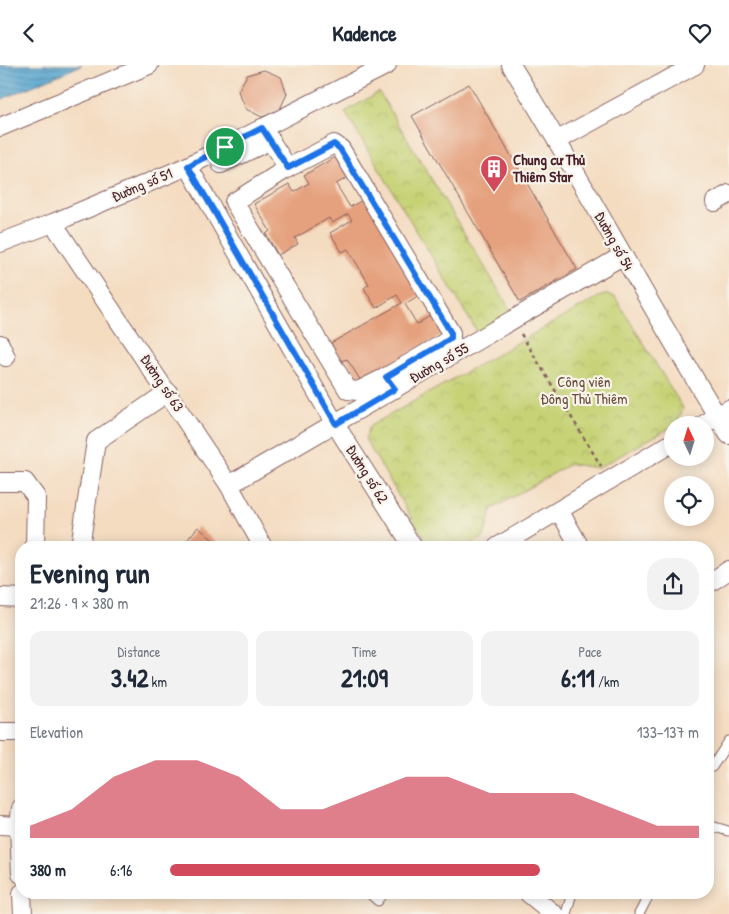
<!DOCTYPE html>
<meta charset="utf-8">
<style>
:root{--surface:#fff;--page:#f2f2f3;--text:#1f2937;--muted:#747a83;--accent:#d1495b}
body{margin:0;font-family:"Patrick Hand",sans-serif;background:var(--page);color:var(--text);height:100vh;display:flex;flex-direction:column;font-size:19px;white-space:nowrap}
*{box-sizing:border-box;margin:0}
p{font-size:16px;color:var(--muted)}
.icon{flex:none;width:28px;height:28px;fill:none;stroke:currentColor;stroke-width:2;stroke-linecap:round;stroke-linejoin:round}
.map{position:relative;flex:1;overflow:hidden}
.side{position:absolute;left:15px;top:476px;width:699px;height:358px;display:flex;flex-direction:column;background:var(--surface);border-radius:20px;box-shadow:0 2px 12px #0003}
.side>*{flex:none}
.needle{width:32px;rotate:356deg}
.tools{position:absolute;left:664px;top:351px;display:grid;gap:10px}
.tools a{display:grid;place-items:center;width:50px;height:50px;border-radius:50%;background:var(--surface);box-shadow:0 2px 12px #0003;font-size:25px}
.pin{position:absolute;display:grid;place-items:center;width:42px;height:42px;color:#fff;margin:-21px;border:2px solid #fff;border-radius:50%;box-shadow:0 1px 5px #0007}
.round{display:grid;place-items:center;flex:none;width:52px;height:52px;border-radius:20px;background:var(--page)}
.head{display:flex;align-items:center;justify-content:space-between;height:85px;padding:0 15px}
h1{font-size:28px;font-weight:700;line-height:38px}
.stats{display:grid;grid-template-columns:repeat(3,1fr);gap:8px;height:85px;padding:5px 15px}
.stats div{display:grid;align-content:center;border-radius:12px;background:var(--page);text-align:center}
.stats b{font-size:25px;font-weight:700}
.stats small{font-size:14px;font-weight:400}
.stats p{font-size:14px}
.chart{height:140px;padding:10px 15px}
.chart p{display:flex;justify-content:space-between}
.chart svg{width:100%;height:90px;margin-top:5px;fill:var(--accent);opacity:.7}
ul{padding:0 15px;list-style:none;font-size:16px}
li{display:grid;grid-template-columns:80px 60px 1fr;align-items:center;height:38px}
li i{height:12px;border-radius:6px;background:var(--accent)}
header{display:flex;justify-content:space-between;align-items:center;height:65px;padding:0 15px;background:var(--surface);font-size:22px;font-weight:700}
.map>svg:first-child{display:block}
.park{fill:url(#park-crowns);stroke:#887850}
.water{fill:url(#water-rules);stroke:#50627d}
.building{fill:#e5a17e}
.lines{fill:none;stroke-linecap:round;stroke-linejoin:round}
.lane-casing{stroke:#866160;stroke-width:11}
.street-casing{stroke:#866160;stroke-width:20}
.path{stroke:#866160;stroke-width:2.5;stroke-dasharray:4 4;stroke-linecap:butt}
.lane{stroke:#fff;stroke-width:9}
.street{stroke:#fff;stroke-width:18}
.route-casing{stroke:#fff;stroke-width:10}
.route{stroke:#1a73e8;stroke-width:6}
.labels{text-anchor:middle;stroke-width:4.5;stroke-linejoin:round;paint-order:stroke}
.poi-label{font-size:15px;font-weight:bold;fill:#4a1f2b;stroke:#f7f3e8;text-anchor:start}
.street-label{font-size:15px;fill:#4a1f2b;stroke:#f7f3e8}
.park-label{font-size:15px;fill:#694c3d;stroke:#f7f3e8}
</style>
<header><svg class="icon" aria-label="back" viewBox="0 0 24 24"><path d="M15 5l-7 7 7 7"/></svg>Kadence<svg class="icon" aria-label="heart" viewBox="0 0 24 24"><path d="M12 20l-8-8c-3-5 5-10 8-4 3-6 11-1 8 4z"/></svg></header>
<div class="map">
<svg width="729" height="849" viewBox="0 0 729 849">
<defs>
<pattern id="park-crowns" width="20" height="18" patternUnits="userSpaceOnUse" patternTransform="scale(1.25)"><rect width="20" height="18" fill="#c6d274"/><path d="M2 6a3 3 0 1 1 6 0M12 15a3 3 0 1 1 6 0" fill="none" stroke="#acb465"/></pattern>
<pattern id="water-rules" width="6" height="5" patternUnits="userSpaceOnUse" patternTransform="scale(1.25)"><rect width="6" height="5" fill="#56a5cf"/><path d="M0 2.5h6" fill="none" stroke="#4986a8"/></pattern>
</defs>
<rect width="100%" height="100%" fill="#f7f3e8"/>
<filter id="ink" filterUnits="userSpaceOnUse"><feTurbulence type="fractalNoise" baseFrequency=".02" numOctaves="2"/><feDisplacementMap in="SourceGraphic" scale="10" xChannelSelector="R" yChannelSelector="G"/><feConvolveMatrix kernelMatrix="1 2 1 2 8 2 1 2 1" color-interpolation-filters="sRGB"/></filter>
<filter id="wash" filterUnits="userSpaceOnUse"><feTurbulence type="fractalNoise" baseFrequency=".0096" numOctaves="4" result="noise"/><feDisplacementMap in="SourceGraphic" scale="20" xChannelSelector="R" yChannelSelector="G"/><feGaussianBlur stdDeviation="1.12" result="paint"/><feColorMatrix in="noise" values="0 0 0 0 0 0 0 0 0 0 0 0 0 0 0 0 0 1.4 0 .05"/><feComposite in="paint" operator="in"/></filter>
<g filter="url(#wash)">
<rect width="100%" height="100%" fill="#f4dcc1"/>
<g class="park">
<polygon points="379,27 513,249 479,270 345,47"/>
<polygon points="604,229 615,232 683,343 677,359 598,403 570,399 492,444 484,472 467,482 429,482 365,374 370,361"/>
</g>
<polygon class="water" points="0,0 82,0 0,35"/>
<g id="blocks">
<g class="building">
<polygon points="264,5 281,12 287,29 279,46 262,52 246,44 238,26 247,10"/>
<polygon points="469,19 577,204 520,237 412,51"/>
<polygon points="341,89 353,109 336,119 350,142 368,132 424,227 405,239 415,256 417,259 433,249 445,268 361,316 347,294 341,296 331,278 402,238 397,230 376,243 364,223 369,219 348,184 342,187 330,168 352,155 348,149 332,158 329,153 295,173 298,179 278,190 266,169 270,166 254,139 289,119 294,127 309,118 304,110"/>
<polygon points="198,462 221,482 181,482"/>
</g>
</g>
</g>
<g filter="url(#ink)">
<use href="#blocks" fill-opacity="0" stroke="#866160" stroke-width="1"/>
<g class="lines">
<defs>
<g id="lane">
<polyline points="712,702 729,676"/>
<polyline points="708,760 728,766"/>
<polyline points="369,828 378,836 384,828"/>
<polyline points="566,849 572,828"/>
<polyline points="639,849 650,828"/>
</g>
<g id="street">
<path d="M511 0C587 121 653 249 729 370"/>
<polyline points="0,62 149,0"/>
<polyline points="262,63 288,103 334,79 341,84 451,268 451,273 442,279 386,312 395,324"/>
<polyline points="558,75 695,0"/>
<polyline points="221,99 271,75"/>
<polyline points="188,101 335,359 413,482"/>
<polyline points="288,103 234,137 348,325 358,326 386,312"/>
<polyline points="715,137 729,129"/>
<polyline points="53,158 229,420 263,482"/>
<polyline points="0,178 53,158 188,101 387,0"/>
<polyline points="0,279 6,292"/>
<polyline points="703,360 729,344"/>
<polyline points="0,417 25,417 36,432 35,482"/>
<polyline points="229,420 622,191"/>
<polyline points="560,447 580,482"/>
<polyline points="80,482 96,376 168,327"/>
<polyline points="497,482 672,378"/>
<polyline points="708,519 729,505"/>
<polyline points="0,532 21,533"/>
<polyline points="0,667 21,667"/>
<polyline points="21,743 19,761 21,809"/>
<polyline points="0,760 19,761"/>
<polyline points="22,828 23,849"/>
<polyline points="528,828 554,849"/>
</g>
</defs>
<use href="#lane" class="lane-casing"/>
<use href="#street" class="street-casing"/>
<polyline class="path" points="521,269 601,401"/>
<use href="#lane" class="lane"/>
<use href="#street" class="street"/>
</g>
</g>
<g class="lines" filter="url(#ink)">
<defs>
<polygon id="route" points="262,63 288,103 334,79 340,84 451,268 451,273 442,279 386,312 395,324 336,359 188,101"/>
</defs>
<use href="#route" class="route-casing"/>
<use href="#route" class="route"/>
</g>
<defs>
<symbol id="building-pin" viewBox="-11 -11 22 30"><path d="M0 17L-7.5 6A9.5 9.5 0 1 1 7.5 6Z" fill="#d1495b" stroke="#f7f3e8"/><path d="M-4-6H4V6H1V3H-1V6H-4ZM-2.5-4.3h1.7v1.8h-1.7ZM.8-4.3h1.7v1.8H.8ZM-2.5-1h1.7V.8h-1.7ZM.8-1h1.7V.8H.8Z" fill="#fff"/></symbol>
</defs>
<g fill-rule="evenodd">
<use href="#building-pin" x="478" y="88" width="32" height="43"/>
</g>
<g class="labels">
<g class="poi-label">
<text x="513" y="100">Chung cư Thủ<tspan x="513" dy="17">Thiêm Star</tspan></text>
</g>
<g class="street-label">
<text transform="translate(142 120) rotate(-23)" y="5">Đường số 51</text>
<text transform="translate(614 176) rotate(61)" y="5">Đường số 54</text>
<text transform="translate(439 298) rotate(-30)" y="5">Đường số 55</text>
<text transform="translate(162 318) rotate(56)" y="5">Đường số 63</text>
<text transform="translate(367 409) rotate(58)" y="5">Đường số 62</text>
</g>
<g class="park-label">
<text x="584" y="322">Công viên<tspan x="584" dy="17">Đông Thủ Thiêm</tspan></text>
</g>
</g>
</svg>
<div class="tools">
<a><svg class="needle" viewBox="-14 -14 28 28"><path d="M0-13l5 13h-10z" fill="#e53935"/><path d="M0 13l5-13h-10z" fill="#747a83"/></svg></a>
<a><svg class="icon" aria-label="locate" viewBox="0 0 24 24"><circle cx="12" cy="12" r="6"/><path d="M12 2v4M12 18v4M2 12h4M18 12h4"/></svg></a>
</div>
<div class="pin" style="left:225px;top:82px;background:#1e9e55"><svg class="icon" aria-label="arrive" viewBox="0 0 24 24"><path d="M6 21V4h12l-3 4 3 4H6"/></svg></div>
<section class="side">
<div class="head"><div><h1>Evening run</h1><p>21:26 · 9 × 380 m</p></div><a class="round"><svg class="icon" aria-label="share" viewBox="0 0 24 24"><path d="M12 15V3M7 8l5-5 5 5M5 13v7h14v-7"/></svg></a></div>
<div class="stats">
<div><p>Distance</p><b>3.42<small> km</small></b></div>
<div><p>Time</p><b>21:09</b></div>
<div><p>Pace</p><b>6:11<small> /km</small></b></div>
</div>
<div class="chart"><p><span>Elevation</span>133–137 m</p>
<svg viewBox="0 0 160 44" preserveAspectRatio="none"><path d="M0 44V38L10 30L20 14L30 6L40 6L50 14L60 30L70 30L80 22L90 14L100 14L110 22L120 22L130 22L140 30L150 38L160 38V44z"/></svg>
</div>
<ul>
<li><b>380 m</b>6:16<i style="width:70%"></i></li>
</ul>
</section>
</div>
